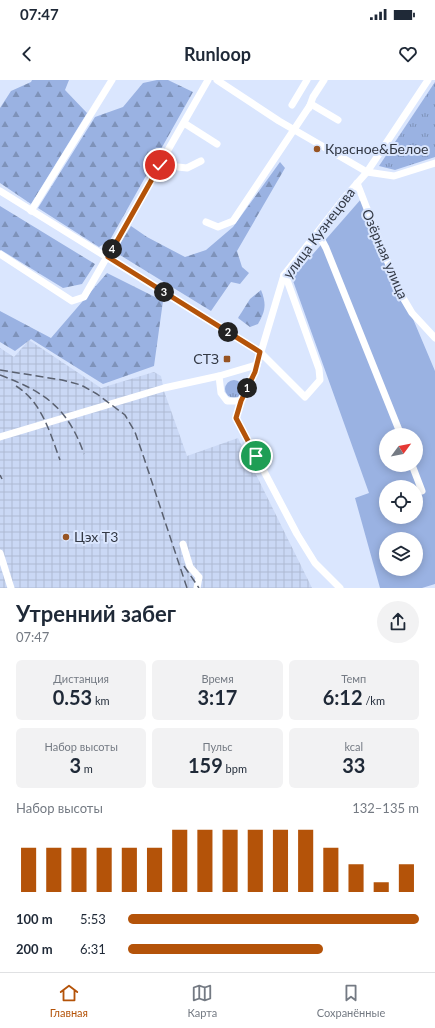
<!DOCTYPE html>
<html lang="ru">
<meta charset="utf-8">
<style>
:root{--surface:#fff;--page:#f2f2f3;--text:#1f2937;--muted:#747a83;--line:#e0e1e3;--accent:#b45309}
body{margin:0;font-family:Lato,sans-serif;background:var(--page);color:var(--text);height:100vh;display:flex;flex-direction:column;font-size:15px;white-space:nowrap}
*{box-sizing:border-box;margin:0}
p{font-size:13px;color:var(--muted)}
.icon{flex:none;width:22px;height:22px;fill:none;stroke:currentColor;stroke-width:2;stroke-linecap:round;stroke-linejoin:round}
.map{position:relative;height:508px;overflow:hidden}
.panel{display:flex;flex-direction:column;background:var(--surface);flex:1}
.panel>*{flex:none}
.needle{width:26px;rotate:58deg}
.fabs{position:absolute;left:379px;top:348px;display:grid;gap:8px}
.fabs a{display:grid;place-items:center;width:44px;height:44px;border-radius:50%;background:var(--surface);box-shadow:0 2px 10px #0003;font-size:20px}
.pin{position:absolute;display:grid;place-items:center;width:34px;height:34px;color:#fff;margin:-17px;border:2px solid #fff;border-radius:50%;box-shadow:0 1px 4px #0007}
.km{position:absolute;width:20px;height:20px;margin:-10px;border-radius:50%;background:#222;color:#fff;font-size:11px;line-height:20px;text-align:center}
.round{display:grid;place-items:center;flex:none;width:42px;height:42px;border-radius:21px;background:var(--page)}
.headline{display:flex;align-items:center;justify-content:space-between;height:68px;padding:0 16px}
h1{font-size:22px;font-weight:700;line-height:30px}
.metrics{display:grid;grid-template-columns:repeat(3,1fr);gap:6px;height:68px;padding:4px 16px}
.metrics div{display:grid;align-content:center;border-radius:6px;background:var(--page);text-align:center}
.metrics b{font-size:20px;font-weight:700}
.metrics small{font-size:11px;font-weight:400}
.metrics p{font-size:11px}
.chart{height:112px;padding:8px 16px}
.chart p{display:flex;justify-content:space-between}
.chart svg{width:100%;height:72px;margin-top:4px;stroke:var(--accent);stroke-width:6}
ul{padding:0 16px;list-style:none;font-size:13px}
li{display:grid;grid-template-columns:64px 48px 1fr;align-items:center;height:30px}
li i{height:10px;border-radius:5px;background:var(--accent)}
.status{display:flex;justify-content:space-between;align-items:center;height:28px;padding:0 20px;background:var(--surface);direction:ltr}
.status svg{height:11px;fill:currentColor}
header{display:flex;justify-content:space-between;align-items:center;height:52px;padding:0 16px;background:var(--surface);font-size:18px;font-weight:700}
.tabs{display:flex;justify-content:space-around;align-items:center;height:56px;border-top:1px solid var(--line);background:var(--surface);font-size:11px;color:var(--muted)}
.tabs a{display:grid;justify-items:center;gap:2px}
.tabs .current{color:var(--accent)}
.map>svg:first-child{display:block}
.industrial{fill:url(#industrial-grid)}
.grass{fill:url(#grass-tufts)}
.forest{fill:url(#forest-firs)}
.garden{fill:#9ab2e2;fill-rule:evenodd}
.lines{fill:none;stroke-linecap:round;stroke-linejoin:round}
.minor{stroke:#fff;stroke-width:7}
.rail{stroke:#5a6170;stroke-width:1.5;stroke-dasharray:8 4;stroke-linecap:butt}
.route-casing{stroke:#fff;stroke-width:8}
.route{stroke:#b45309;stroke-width:5}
.poi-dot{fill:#975423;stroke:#dae6fe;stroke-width:1.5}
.labels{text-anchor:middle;stroke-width:4;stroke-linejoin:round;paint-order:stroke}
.poi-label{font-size:14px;fill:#333945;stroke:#dae6fe;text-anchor:start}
.street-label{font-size:14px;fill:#333945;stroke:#dae6fe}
</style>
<div class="status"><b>07:47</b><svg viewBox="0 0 49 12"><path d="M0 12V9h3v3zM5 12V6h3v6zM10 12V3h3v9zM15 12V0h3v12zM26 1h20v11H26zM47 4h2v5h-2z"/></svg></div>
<header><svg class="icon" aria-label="back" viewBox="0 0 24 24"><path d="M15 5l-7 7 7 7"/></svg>Runloop<svg class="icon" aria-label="heart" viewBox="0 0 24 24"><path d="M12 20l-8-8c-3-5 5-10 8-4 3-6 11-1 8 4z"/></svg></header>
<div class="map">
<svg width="435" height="508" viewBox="0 0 435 508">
<defs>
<pattern id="industrial-grid" width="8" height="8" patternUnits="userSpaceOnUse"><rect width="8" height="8" fill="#cad8f5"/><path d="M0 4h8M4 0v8" fill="none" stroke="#aebad3"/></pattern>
<pattern id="grass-tufts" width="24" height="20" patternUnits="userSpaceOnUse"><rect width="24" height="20" fill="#9ab2e2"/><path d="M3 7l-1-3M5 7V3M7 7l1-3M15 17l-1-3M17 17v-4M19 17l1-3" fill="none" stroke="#7e92b9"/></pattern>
<pattern id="forest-firs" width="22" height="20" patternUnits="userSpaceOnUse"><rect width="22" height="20" fill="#9ab2e2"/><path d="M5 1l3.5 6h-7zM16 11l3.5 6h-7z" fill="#7e92b9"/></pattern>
</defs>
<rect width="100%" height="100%" fill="#dae6fe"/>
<polygon class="industrial" points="29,260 101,308 154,292 161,296 164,311 187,376 238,358 312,508 0,508 0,268 14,277"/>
<g class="grass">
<polygon points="435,2 435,77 395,90 379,86"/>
<circle cx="234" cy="309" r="9"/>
</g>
<g class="forest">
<polygon points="32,0 69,0 65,10 87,33 31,124 0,103 0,28 11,11 31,2"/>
<polygon points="157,0 168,0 193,12 110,160 99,167 38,128 95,37 123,27 143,3"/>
<polygon points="280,82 285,88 237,171 242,187 249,193 240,204 231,202 211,231 115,172 131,146 147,157 185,177 206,170 233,147"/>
<polygon points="0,126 95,184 82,204 63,208 1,170 0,172"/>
<polygon points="107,193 163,221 154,286 103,304 31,259 15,271 0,262 0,231 51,258"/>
<path d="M261 210C267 225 265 231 258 244L250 247 238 238 250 219Z"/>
</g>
<path class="garden" d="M362 118 435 291V504L422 508H380L355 418 369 413 292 198ZM386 355H416V385H386ZM386 407H416V437H386ZM386 459H416V489H386Z"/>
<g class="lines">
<g class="minor">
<polyline points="217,0 279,41 367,92 394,96 435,83"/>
<polyline points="292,25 307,0"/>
<polyline points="309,28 313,17 324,0"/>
<polyline points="184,43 217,64"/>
<polyline points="160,85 187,88 201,81"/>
<polyline points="357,103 399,211 412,233 435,258"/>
<polyline points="0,111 260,272 305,317 320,300 319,289 287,200 284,195"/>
<polyline points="31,131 112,0"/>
<polyline points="206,142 218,147 233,141 311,24 338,40"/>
<polyline points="318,153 326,168 401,355"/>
<polyline points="0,174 72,221 84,217 208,0"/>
<polyline points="219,296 221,313 227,321 241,321"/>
<polyline points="0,357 164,308 219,296 256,285"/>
<polyline points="412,385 422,411"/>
<polyline points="183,464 190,487 199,497 197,508"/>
<polyline points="0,473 11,508"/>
<polyline points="340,508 315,483 297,454 236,338 241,321 255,292 284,195 345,117 367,92 428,0"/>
</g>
<g class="rail">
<polyline points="0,290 62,300 81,305 97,314 125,335 135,352 144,378 187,508"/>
<path d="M0 295C45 312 68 328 84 374"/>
<path d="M16 306C42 322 50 353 60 380"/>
<polyline points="0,395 2,399"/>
<polyline points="184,486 199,508"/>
</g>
</g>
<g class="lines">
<defs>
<polyline id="route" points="160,85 108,177 260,272 255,292 241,321 236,338 256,376"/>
</defs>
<use href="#route" class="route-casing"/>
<use href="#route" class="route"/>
</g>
<g class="poi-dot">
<circle cx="317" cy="69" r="4"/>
<rect x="223" y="275" width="8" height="8" rx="2"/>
<circle cx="66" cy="457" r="4"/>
</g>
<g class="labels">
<g class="poi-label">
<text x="325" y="74">Красное&amp;Белое</text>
<text x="219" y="284" text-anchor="end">СТЗ</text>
<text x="74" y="462">Цэх Т3</text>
</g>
<g class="street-label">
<text transform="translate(319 153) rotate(-53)" y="5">улица Кузнецова</text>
<text transform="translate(385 174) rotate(67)" y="5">Озёрная улица</text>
</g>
</g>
</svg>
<div class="fabs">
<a><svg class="needle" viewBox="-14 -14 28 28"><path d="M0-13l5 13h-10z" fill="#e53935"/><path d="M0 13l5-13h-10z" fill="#747a83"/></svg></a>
<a><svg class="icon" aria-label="locate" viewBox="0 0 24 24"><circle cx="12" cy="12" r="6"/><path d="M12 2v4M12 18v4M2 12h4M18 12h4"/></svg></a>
<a><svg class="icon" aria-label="layers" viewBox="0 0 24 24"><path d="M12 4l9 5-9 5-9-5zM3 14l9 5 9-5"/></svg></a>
</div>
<div class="pin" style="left:256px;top:376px;background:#1e9e55"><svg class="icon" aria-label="arrive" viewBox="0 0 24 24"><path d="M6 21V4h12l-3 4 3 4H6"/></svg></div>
<div class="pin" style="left:160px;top:85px;background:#d93025"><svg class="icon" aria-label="check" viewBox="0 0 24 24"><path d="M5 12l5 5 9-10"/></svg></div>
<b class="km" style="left:247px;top:308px">1</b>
<b class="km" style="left:228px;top:252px">2</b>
<b class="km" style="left:164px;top:212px">3</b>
<b class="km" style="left:112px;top:169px">4</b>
</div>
<section class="panel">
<div class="headline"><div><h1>Утренний забег</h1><p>07:47</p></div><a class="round"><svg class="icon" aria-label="share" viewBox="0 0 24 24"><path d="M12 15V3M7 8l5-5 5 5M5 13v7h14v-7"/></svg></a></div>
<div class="metrics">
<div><p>Дистанция</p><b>0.53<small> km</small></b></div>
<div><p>Время</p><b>3:17</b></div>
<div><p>Темп</p><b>6:12<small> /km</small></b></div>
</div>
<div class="metrics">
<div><p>Набор высоты</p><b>3<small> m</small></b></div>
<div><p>Пульс</p><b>159<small> bpm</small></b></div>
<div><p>kcal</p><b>33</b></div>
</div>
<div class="chart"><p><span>Набор высоты</span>132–135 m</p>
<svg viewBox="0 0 160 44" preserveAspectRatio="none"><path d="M5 44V17M15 44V17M25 44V17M35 44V17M45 44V17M55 44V17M65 44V6M75 44V6M85 44V6M95 44V6M105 44V6M115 44V6M125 44V17M135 44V27M145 44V38M155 44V27"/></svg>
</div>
<ul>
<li><b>100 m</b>5:53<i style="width:100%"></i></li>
<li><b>200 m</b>6:31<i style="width:67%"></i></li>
</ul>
</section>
<nav class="tabs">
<a class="current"><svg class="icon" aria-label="home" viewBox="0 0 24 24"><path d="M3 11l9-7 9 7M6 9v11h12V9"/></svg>Главная</a>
<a><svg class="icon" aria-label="map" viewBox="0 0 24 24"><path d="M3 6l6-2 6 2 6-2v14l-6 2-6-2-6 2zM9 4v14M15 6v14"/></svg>Карта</a>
<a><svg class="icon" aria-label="saved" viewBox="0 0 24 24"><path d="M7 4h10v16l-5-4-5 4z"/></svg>Сохранённые</a>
</nav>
